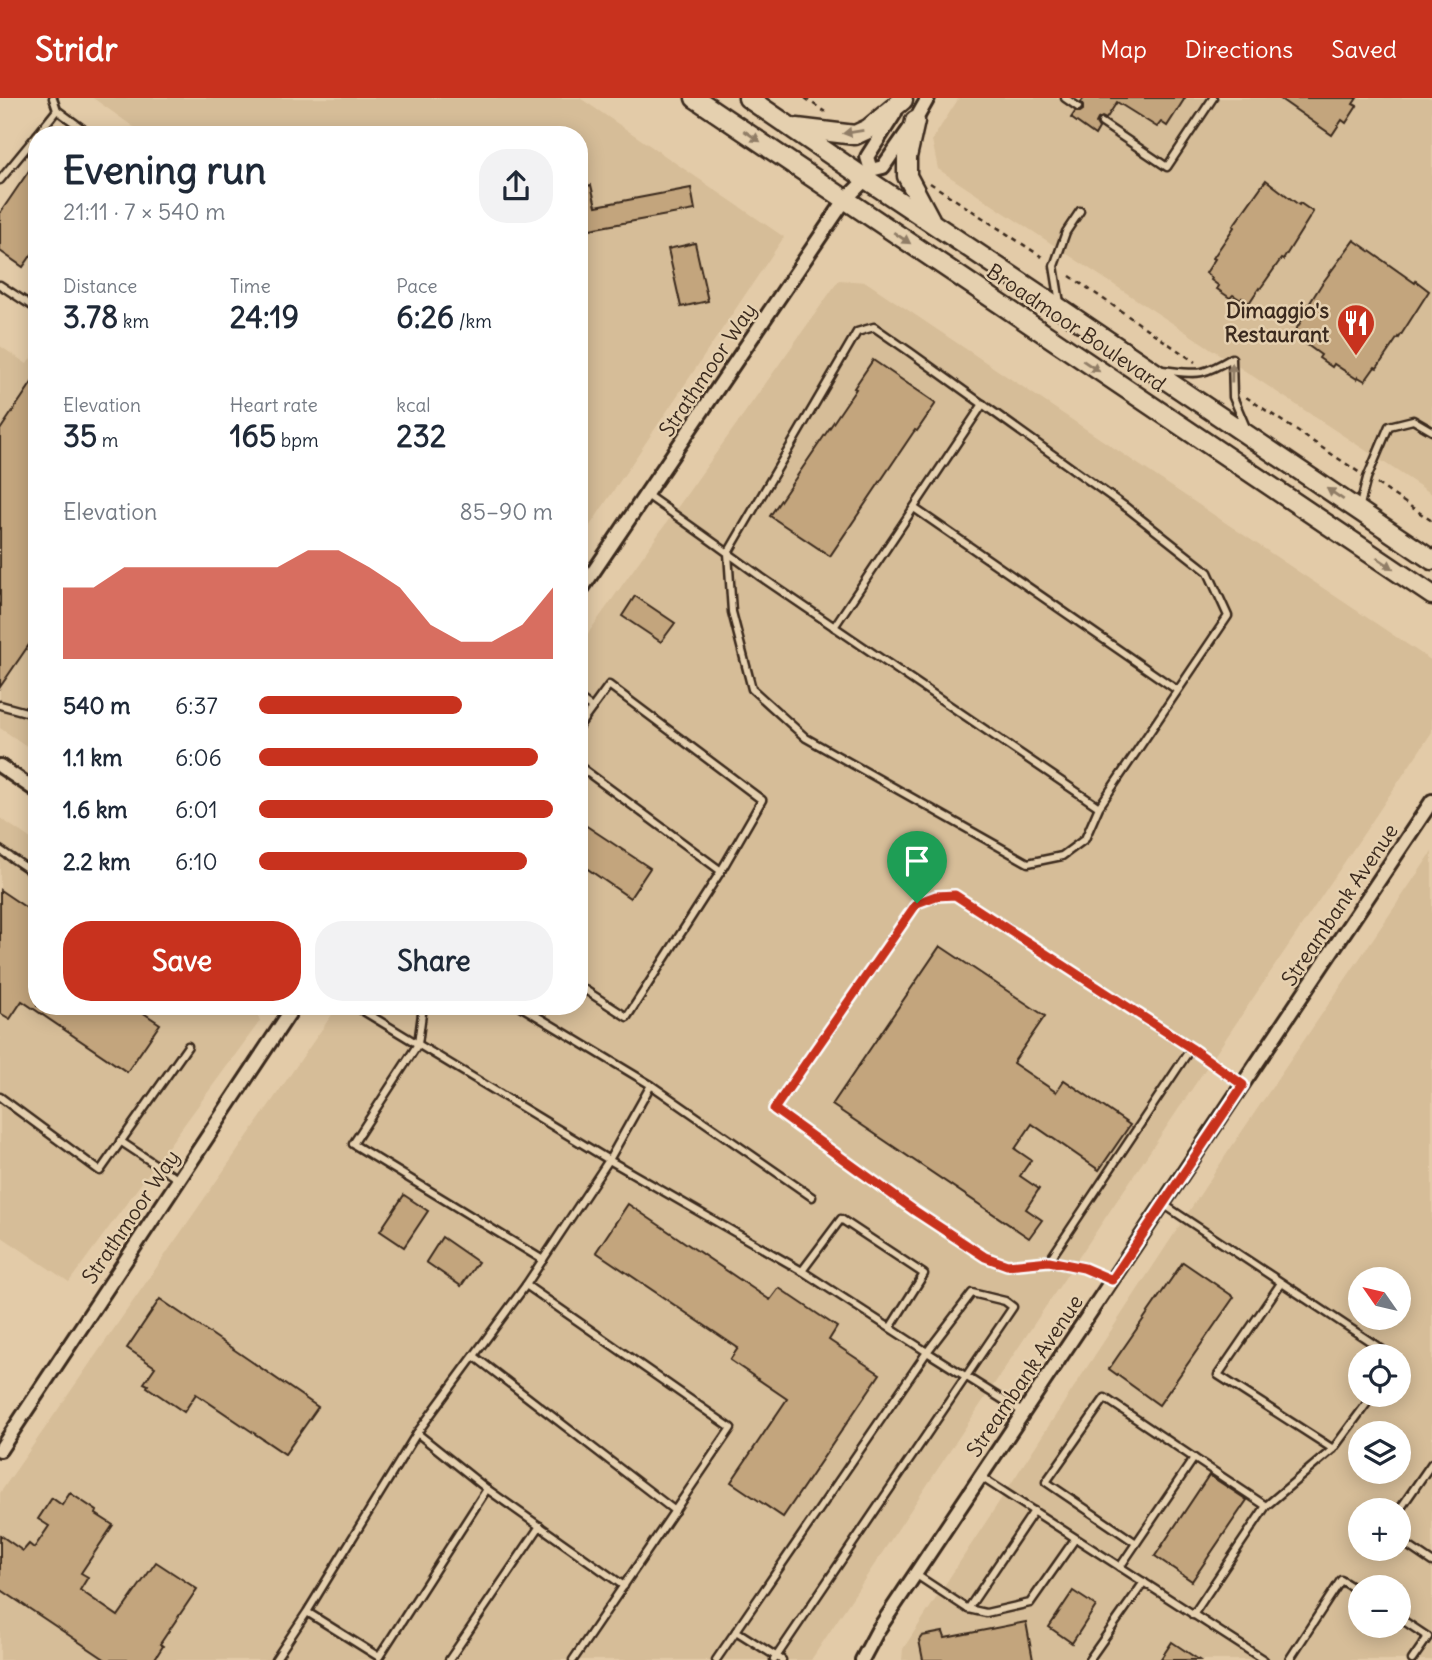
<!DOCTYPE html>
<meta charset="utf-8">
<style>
:root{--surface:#fff;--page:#f2f2f3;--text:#1f2937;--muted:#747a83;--accent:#c8321e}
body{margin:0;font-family:Delius,sans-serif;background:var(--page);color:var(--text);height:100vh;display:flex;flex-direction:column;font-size:26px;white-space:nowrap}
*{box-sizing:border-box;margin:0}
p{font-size:23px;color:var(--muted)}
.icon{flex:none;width:38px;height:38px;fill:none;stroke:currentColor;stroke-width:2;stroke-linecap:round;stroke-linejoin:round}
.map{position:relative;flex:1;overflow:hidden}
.side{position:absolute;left:28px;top:28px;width:560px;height:889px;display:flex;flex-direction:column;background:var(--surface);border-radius:28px;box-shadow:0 4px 18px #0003}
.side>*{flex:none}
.needle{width:46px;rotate:304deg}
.buttons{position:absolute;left:1348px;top:1169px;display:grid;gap:14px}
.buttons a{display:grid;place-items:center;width:63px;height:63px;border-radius:50%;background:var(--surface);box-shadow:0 4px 18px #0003;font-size:35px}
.pin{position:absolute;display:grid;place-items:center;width:60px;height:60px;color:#fff;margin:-72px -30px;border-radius:50% 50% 50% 0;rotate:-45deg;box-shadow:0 0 7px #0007}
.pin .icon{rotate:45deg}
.round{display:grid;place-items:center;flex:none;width:74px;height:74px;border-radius:28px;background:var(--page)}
.summary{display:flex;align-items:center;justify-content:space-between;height:119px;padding:0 35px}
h1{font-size:38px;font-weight:800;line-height:52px}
.figures{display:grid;grid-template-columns:repeat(3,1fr);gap:10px;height:119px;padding:7px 35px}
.figures div{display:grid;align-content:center}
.figures b{font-size:30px;font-weight:800}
.figures small{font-size:19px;font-weight:400}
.figures p{font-size:19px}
.chart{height:196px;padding:14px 35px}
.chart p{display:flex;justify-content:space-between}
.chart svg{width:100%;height:126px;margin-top:7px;fill:var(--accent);opacity:.7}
.action{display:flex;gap:14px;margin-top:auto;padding:14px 35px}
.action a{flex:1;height:80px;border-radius:28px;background:var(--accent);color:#fff;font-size:28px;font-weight:800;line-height:80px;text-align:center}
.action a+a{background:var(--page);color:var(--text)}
ul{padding:0 35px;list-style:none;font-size:23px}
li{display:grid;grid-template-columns:112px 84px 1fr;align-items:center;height:52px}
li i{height:18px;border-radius:9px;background:var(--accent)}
header{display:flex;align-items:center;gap:42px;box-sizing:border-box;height:98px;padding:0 35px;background:var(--accent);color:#fff}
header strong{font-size:33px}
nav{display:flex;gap:38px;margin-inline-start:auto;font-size:24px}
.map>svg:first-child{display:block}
.built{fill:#d6bd98;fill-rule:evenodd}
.building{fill:#c3a57d;stroke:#3b2a1e;stroke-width:2}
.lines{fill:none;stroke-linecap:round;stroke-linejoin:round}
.service-casing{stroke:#3b2a1e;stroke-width:11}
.minor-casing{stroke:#3b2a1e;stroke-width:18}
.secondary-casing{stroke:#3b2a1e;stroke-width:23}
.path{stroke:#3b2a1e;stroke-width:2.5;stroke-dasharray:5 5;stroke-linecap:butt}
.service{stroke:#e5d0af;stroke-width:6}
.minor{stroke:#e5d0af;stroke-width:12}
.secondary{stroke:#e5d0af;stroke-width:18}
.oneway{fill:#907d66}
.route-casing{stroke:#fff;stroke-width:14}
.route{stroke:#c8321e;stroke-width:9}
.labels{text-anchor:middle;stroke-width:5;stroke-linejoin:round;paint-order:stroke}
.poi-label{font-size:21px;font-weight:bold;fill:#3b2a1e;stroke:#e5d0af;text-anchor:end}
.street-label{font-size:21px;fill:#3b2a1e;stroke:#e5d0af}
</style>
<header>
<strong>Stridr</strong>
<nav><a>Map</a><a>Directions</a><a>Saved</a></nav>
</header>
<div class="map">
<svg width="1432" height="1562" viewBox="0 0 1432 1562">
<rect width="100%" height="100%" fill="#e3cba8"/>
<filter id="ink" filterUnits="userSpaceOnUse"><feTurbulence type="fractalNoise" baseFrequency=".0143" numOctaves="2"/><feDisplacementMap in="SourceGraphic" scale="14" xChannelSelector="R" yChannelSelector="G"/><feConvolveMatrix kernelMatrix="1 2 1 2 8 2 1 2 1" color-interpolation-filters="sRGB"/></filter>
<g filter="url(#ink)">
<g class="built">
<polygon points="93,0 580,0 784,139 579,444 579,37 145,37"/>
<polygon points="959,0 1432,0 1432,396 938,71 932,42"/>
<polygon points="839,182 866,184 1432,563 1432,634 1042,1214 811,1562 0,1562 0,1395 338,908 579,908 579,548"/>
<polygon points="0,248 27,266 35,254 37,255 37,655 0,630"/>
<polygon points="0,720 37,745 37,908 255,908 260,923 69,1184 2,1139 0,1140"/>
<path d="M1432 754V1562H902L903 1551 1142 1185 1228 1054ZM1360 1181H1398V1220H1360ZM1360 1258H1398V1297H1360ZM1360 1335H1398V1374H1360ZM1360 1412H1398V1451H1360ZM1360 1489H1398V1528H1360Z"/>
</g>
<g class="building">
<polygon points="1084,0 1185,0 1167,28 1161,24 1157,29 1117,4 1106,21 1102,19 1098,21 1096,25 1099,30 1095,37 1071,20 1075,14 1080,14 1083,12 1083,7 1081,4"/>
<polygon points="1279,0 1357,0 1353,6 1357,8 1346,25 1342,22 1332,37"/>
<polygon points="37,61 37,149 23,169 0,153 0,115"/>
<polygon points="1266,82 1299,107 1300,105 1313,114 1283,162 1281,161 1260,191 1259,190 1249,205 1242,200 1241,202 1233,197 1230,200 1217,191 1219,188 1211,182 1212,180 1206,175 1215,161 1213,160 1234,129 1233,128"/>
<polygon points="591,87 596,108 691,90 695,112 579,133 579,90"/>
<polygon points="1354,142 1415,185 1416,183 1429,193 1399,240 1398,239 1377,270 1375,269 1365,283 1358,279 1357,281 1334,266 1332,269 1319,260 1321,257 1299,241 1300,239 1294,235 1303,220 1301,219 1321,187"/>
<polygon points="695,145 708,203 681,209 668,151"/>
<polygon points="873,262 936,305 917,333 915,332 830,458 770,418 856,291 854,290"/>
<polygon points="37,277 37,535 0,589 0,332"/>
<polygon points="635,498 675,525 661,544 622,518"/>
<polygon points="579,723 650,770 630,800 579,765"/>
<polygon points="0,792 37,817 37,908 133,908 160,926 127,974 22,903 10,921 0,915"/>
<polygon points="940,848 1045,918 1013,965 1056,994 1064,982 1130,1027 1099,1072 1032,1026 1015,1051 1031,1062 1020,1078 1039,1091 1026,1111 1042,1122 1029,1140 832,1007"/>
<polygon points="404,1097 428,1113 404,1149 380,1133"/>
<polygon points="628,1106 770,1202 779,1190 837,1229 829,1242 880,1276 783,1419 731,1384 787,1301 730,1262 738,1250 596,1154"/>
<polygon points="442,1139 478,1164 461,1188 426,1164"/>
<polygon points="1183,1164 1234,1199 1159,1307 1109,1271"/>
<polygon points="160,1201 318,1309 285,1356 196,1296 184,1314 147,1289 148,1287 144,1285 155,1269 127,1250"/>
<polygon points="1209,1377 1247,1402 1192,1483 1155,1458"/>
<polygon points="70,1395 97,1413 96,1416 113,1427 81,1475 88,1479 80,1492 118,1518 156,1464 197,1491 160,1546 163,1548 154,1562 106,1562 0,1491 0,1437 23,1453 29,1446 34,1450 49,1428 38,1421 52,1400 62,1407"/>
<polygon points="1073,1493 1096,1508 1072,1545 1049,1529"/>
<polygon points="1026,1524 1033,1562 923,1562 919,1542 922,1538 943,1534 945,1540"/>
<polygon points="1172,1544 1199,1562 1160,1562"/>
</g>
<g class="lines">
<defs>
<g id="service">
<polyline points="53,0 57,12 91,37"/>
<polyline points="1065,0 1078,9"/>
<polyline points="1102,25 1167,69 1213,0"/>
<polyline points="37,37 57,12"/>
<polyline points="0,82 37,37"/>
<polyline points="0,187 32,208 37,201"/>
<polyline points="1060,205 1054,168 1066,134 1080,113"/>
<path d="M1162 272C1198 276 1200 279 1232 260L1233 299 1247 332"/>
<path d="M647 397C685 424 723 451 761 479L1099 709 1228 518 1208 474 1127 410 910 254 874 229 857 234 728 455 732 514 752 591 806 640 1028 765 1062 758 1085 741 1099 709"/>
<polyline points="914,410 1177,592"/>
<polyline points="1359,411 1367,380 1389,328 1413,322 1432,333"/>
<polyline points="834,529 983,306"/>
<polyline points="579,601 592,610"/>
<polyline points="0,607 37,617"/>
<polyline points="579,628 609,587 762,702 721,773"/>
<polyline points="579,668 721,773 627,919 579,888"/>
<polyline points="0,752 37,777"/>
<polyline points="28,772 37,760"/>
<polyline points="355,908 609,1062 651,987 520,908"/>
<polyline points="423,908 418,946 353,1046 543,1162"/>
<polyline points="651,987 812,1099"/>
<polyline points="0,999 100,1073 188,948"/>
<polyline points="120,1043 179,1082"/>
<polyline points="1163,1106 1392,1258"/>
<polyline points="1049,1163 1191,950"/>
<polyline points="1112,1182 1084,1170 1049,1163 1007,1167 985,1159 916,1113 774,1011 917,805 936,798 955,797 1191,950 1242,987"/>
<polyline points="1281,1185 1218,1277 1333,1351"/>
<polyline points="474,1258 675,1413"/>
<polyline points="1398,1262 1398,1263"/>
<polyline points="417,1335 526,1187"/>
<polyline points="981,1379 1264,1562"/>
<polyline points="487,1391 624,1488"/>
<polyline points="1398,1414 1432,1365"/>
<polyline points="1398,1441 1432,1464"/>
<polyline points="1136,1445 1046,1384 1105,1300 1194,1360"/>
<polyline points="1120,1469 1194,1360 1266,1408"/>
<polyline points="915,1476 968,1511 986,1515 1030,1505 1075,1441"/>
<polyline points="968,1511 1034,1413"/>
<polyline points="1193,1517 1266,1408 1333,1351 1373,1297"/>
<polyline points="1398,1519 1428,1539 1412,1562"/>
<polyline points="275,1562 307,1514 417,1335 487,1391 379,1559 307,1514"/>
<polyline points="449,1562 540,1428"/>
<polyline points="573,1562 731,1330 526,1187 609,1062 802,1173"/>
<polyline points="716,1562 736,1533"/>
<polyline points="774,1562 1013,1209 1005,1203 972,1195 927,1254 802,1173 841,1121 924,1176 890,1230"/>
<polyline points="782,1562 736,1533 927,1254 1024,1315"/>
<polyline points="1089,1562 1144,1484"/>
<polyline points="1289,1562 1341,1482 1360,1494"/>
</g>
<g id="minor">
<polyline points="871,72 883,69 915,23 928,0"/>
<polyline points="871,72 867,59 895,15"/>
<polyline points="579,495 845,102 866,81 871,72"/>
<polyline points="0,668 37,693"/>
<polyline points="0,1352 294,908"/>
<polyline points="862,1562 878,1532 1432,703"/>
</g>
<g id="secondary">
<path d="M695 0C940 167 1187 330 1432 497"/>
<polyline points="748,0 866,81 1061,211 1432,462"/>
<polyline points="915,23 907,59 907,78 930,121"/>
<polyline points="797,30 855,37 868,31 903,2"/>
</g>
</defs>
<use href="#service" class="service-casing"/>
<use href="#minor" class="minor-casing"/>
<use href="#secondary" class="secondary-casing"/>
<g class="path">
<polyline points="805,0 828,16"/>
<polyline points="930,85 1042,159"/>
<polyline points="1070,178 1195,264"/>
<polyline points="1246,299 1360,375"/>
<polyline points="1377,386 1432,423"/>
</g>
<use href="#service" class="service"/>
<use href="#minor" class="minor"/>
<use href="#secondary" class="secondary"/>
</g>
<defs><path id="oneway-solid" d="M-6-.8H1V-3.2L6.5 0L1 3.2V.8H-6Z" transform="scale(1.75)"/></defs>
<g class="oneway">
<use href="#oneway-solid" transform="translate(853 34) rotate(171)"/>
<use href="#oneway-solid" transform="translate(752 38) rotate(34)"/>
<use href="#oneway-solid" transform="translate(902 140) rotate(34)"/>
<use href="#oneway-solid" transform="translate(1091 268) rotate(34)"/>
<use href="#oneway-solid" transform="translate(1232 275) rotate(-89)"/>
<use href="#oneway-solid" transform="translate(1335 396) rotate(-146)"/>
<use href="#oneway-solid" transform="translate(1385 465) rotate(34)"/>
</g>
</g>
<g class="lines" filter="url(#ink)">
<defs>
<polygon id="route" points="955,797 1191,950 1243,987 1112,1182 1084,1170 1049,1163 1007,1167 985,1159 915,1113 774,1011 917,805 936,798"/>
</defs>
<use href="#route" class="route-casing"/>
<use href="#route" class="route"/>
</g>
<defs>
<symbol id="restaurant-pin" viewBox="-11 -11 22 30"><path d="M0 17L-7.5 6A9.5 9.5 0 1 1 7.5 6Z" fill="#c8321e" stroke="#e5d0af"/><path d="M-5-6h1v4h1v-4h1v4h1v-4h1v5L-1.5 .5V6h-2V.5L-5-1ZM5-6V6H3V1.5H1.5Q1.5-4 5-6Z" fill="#fff"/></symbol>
</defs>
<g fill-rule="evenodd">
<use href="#restaurant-pin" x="1334" y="203" width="44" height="60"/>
</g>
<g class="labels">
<g class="poi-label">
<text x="1329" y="220">Dimaggio's<tspan x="1329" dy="24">Restaurant</tspan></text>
</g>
<g class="street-label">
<text transform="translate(1076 230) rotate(34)" y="7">Broadmoor Boulevard</text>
<text transform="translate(708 272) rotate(-56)" y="7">Strathmoor Way</text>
<text transform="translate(1340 807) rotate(-56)" y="7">Streambank Avenue</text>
<text transform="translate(131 1119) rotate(-56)" y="7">Strathmoor Way</text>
<text transform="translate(1025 1278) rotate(-56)" y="7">Streambank Avenue</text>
</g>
</g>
</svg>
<div class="buttons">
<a><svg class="needle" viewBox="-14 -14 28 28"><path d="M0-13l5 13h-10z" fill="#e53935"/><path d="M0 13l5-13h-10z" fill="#747a83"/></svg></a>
<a><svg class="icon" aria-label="locate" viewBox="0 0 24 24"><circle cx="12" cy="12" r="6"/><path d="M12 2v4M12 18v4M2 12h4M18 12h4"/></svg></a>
<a><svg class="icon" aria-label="layers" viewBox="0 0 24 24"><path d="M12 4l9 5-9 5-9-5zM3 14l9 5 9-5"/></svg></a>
<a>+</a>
<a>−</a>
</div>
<div class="pin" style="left:917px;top:805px;background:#1e9e55"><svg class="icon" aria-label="arrive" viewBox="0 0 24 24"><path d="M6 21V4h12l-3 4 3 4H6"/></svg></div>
<section class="side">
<div class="summary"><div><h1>Evening run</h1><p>21:11 · 7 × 540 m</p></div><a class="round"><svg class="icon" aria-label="share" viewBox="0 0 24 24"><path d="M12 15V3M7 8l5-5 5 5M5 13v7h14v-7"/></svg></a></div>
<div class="figures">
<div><p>Distance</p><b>3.78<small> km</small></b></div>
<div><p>Time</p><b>24:19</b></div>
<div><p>Pace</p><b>6:26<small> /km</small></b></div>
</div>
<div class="figures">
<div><p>Elevation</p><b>35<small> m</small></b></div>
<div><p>Heart rate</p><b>165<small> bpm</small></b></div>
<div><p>kcal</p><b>232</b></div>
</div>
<div class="chart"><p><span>Elevation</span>85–90 m</p>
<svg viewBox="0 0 160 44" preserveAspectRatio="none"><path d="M0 44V19L10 19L20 12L30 12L40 12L50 12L60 12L70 12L80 6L90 6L100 12L110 19L120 32L130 38L140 38L150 32L160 19V44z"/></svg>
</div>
<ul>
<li><b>540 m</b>6:37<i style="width:69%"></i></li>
<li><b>1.1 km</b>6:06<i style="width:95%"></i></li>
<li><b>1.6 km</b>6:01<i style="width:100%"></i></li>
<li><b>2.2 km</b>6:10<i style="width:91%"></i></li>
</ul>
<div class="action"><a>Save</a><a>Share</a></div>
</section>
</div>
